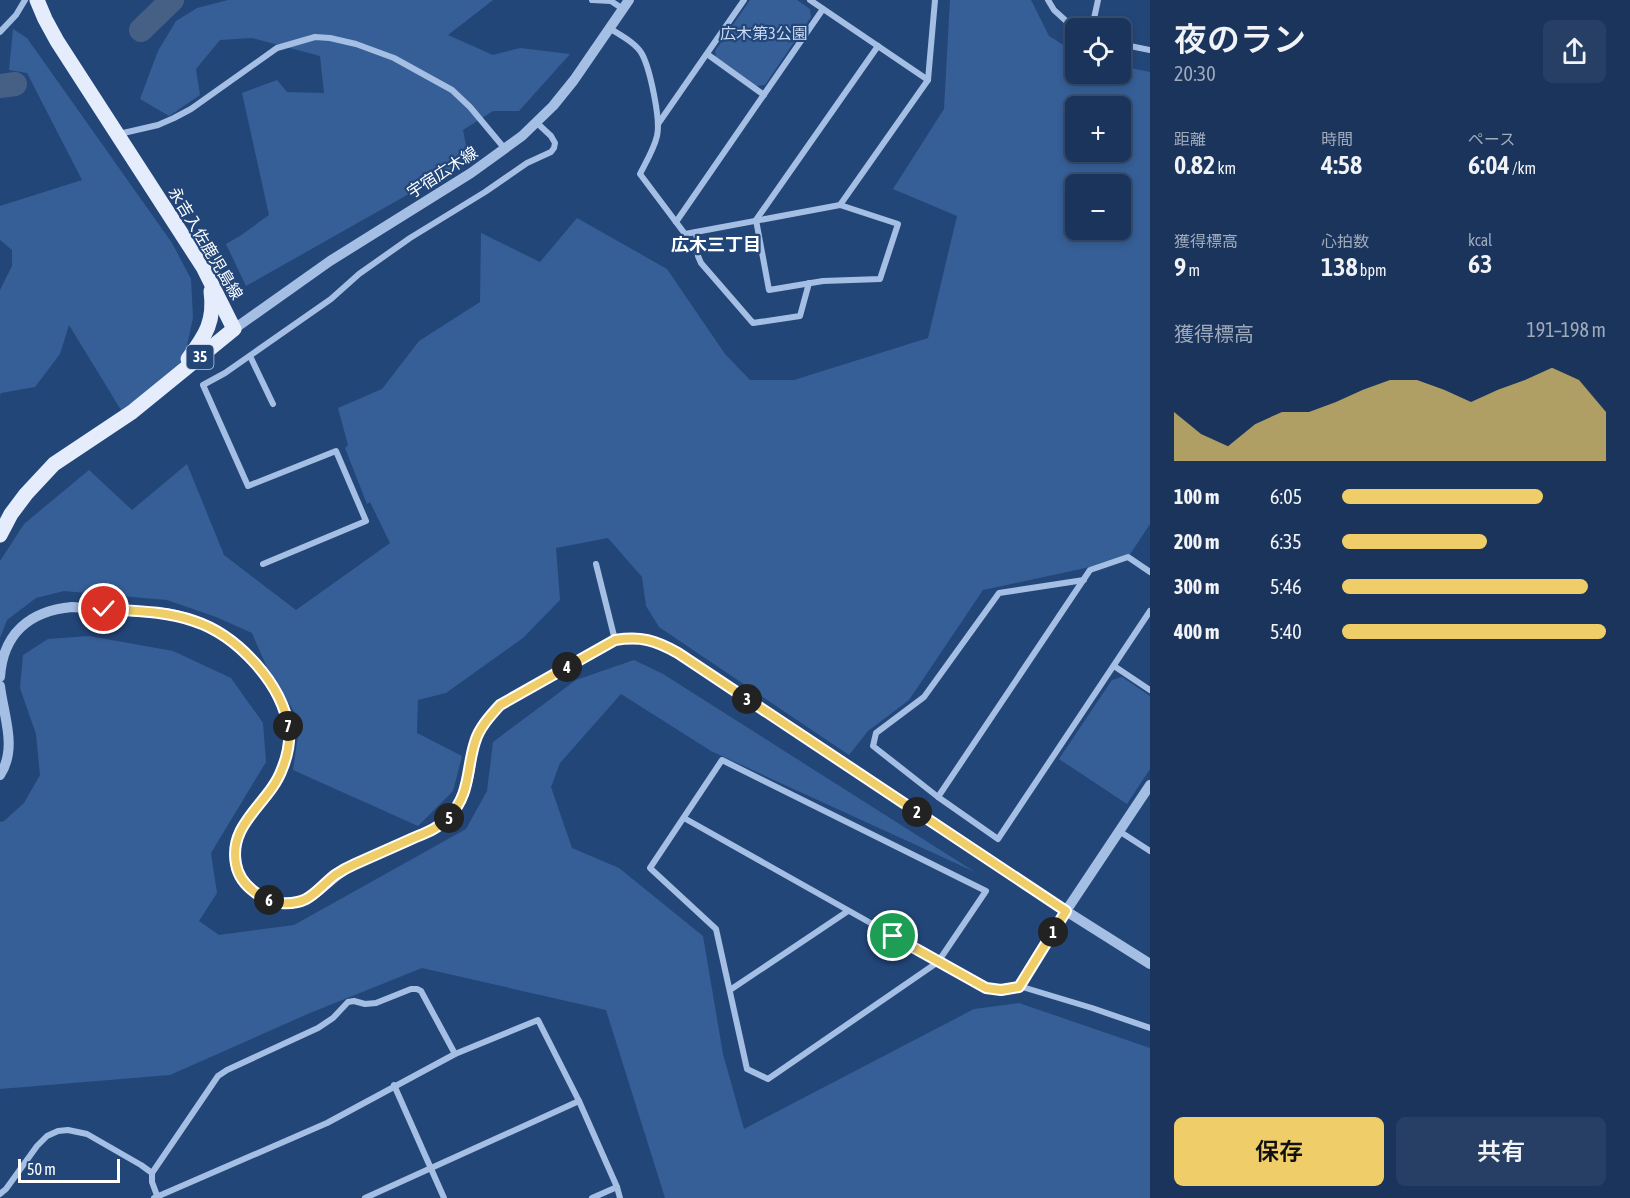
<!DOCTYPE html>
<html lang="ja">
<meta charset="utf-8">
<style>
:root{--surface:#1a345b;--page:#273f64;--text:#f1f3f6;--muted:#9faabb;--line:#384f71;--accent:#efcd68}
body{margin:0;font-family:"Asap Condensed","Noto Sans JP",sans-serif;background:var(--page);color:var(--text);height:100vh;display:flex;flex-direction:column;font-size:22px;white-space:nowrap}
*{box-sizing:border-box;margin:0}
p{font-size:20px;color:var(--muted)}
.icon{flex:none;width:33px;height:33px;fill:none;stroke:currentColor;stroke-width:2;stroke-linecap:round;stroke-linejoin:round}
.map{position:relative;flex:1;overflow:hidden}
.panel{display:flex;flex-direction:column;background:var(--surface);width:480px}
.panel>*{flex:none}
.buttons{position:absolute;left:1065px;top:18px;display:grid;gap:12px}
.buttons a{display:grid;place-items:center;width:66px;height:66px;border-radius:9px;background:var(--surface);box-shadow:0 3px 9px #0003,0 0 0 2px var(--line);font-size:30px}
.scale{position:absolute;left:18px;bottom:15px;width:102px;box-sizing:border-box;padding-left:6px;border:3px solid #fff;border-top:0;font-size:16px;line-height:21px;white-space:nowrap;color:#fff;-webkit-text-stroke:4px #234679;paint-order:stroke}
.pin{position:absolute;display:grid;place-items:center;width:51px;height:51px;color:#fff;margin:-26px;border:3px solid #fff;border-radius:50%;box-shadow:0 2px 6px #0007}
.km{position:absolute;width:30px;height:30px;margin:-15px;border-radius:50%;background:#222;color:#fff;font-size:16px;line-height:30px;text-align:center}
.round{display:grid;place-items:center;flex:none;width:63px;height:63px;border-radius:9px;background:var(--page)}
.headline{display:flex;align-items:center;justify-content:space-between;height:102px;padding:0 24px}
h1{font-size:33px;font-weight:600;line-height:45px}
.stats{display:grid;grid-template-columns:repeat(3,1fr);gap:9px;height:102px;padding:6px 24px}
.stats div{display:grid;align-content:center}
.stats b{font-size:26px;font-weight:600}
.stats small{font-size:16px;font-weight:400}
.stats p{font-size:16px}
.chart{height:168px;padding:12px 24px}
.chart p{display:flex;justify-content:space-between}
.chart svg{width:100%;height:108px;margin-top:6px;fill:var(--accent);opacity:.7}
.action{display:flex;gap:12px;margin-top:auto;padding:12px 24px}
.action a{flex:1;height:69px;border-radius:9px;background:var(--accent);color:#111;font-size:24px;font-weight:600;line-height:69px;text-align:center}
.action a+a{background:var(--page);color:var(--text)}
ul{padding:0 24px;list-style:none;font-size:20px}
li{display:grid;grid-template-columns:96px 72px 1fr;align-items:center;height:45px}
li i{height:15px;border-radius:8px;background:var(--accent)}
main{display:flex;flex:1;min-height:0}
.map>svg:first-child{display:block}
.green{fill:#365f97;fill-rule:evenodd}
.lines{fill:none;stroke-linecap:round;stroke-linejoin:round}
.river{stroke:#466085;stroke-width:24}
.minor{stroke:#a5bfe4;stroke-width:6}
.tertiary{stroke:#a5bfe4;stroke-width:10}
.primary{stroke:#e5edfc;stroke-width:15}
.route-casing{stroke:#fff;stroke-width:12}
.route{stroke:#efcd68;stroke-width:8}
.labels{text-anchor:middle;stroke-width:4.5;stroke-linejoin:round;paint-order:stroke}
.shield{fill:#234679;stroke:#bdc8d7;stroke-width:1.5}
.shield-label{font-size:15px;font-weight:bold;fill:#fff}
.park-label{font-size:16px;fill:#c8daf4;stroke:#234679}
.street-label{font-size:16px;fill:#fff;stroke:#234679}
.neighbourhood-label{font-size:18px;font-weight:bold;fill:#fff;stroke:#234679}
</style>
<main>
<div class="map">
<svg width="1150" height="1198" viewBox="0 0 1150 1198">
<rect width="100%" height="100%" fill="#234679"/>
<g class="green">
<polygon points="228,0 493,0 448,35 493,55 520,48 570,54 519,111 493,111 463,130 469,160 246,286 226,244 240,236 269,215 242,93 277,80 287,92 324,93 320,56 252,38 220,40 196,69 200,95 169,116 140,99 158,51 176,21 197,8"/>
<polygon points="750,0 797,0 810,9 811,17 765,85 756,86 716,58 715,51"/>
<path d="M950 0H1031L1049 36 1075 52 1076 74H1120L1121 66 1150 72V524L1127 559 983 590 909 700 868 731 849 755 659 627 646 606 642 577 608 538 556 548 560 600 523 638 446 693 418 700 417 733 462 756 453 791 418 826 293 770 300 721 268 670 252 633 216 617 167 600 64 591 36 598 7 620 0 638V561L24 524 89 470 132 510 187 464 224 555 296 610 390 543 370 502 367 504 345 448 348 445 338 408 382 389 419 341 480 302 481 233 540 262 577 218 667 269 725 354 750 380H794L928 338 957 216 893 189 944 109ZM1076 106H1120V152H1076ZM1076 184H1120V230H1076Z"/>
<polygon points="13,29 27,38 172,243 191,279 193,318 184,359 163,383 121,410 69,325 60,354 35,387 1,393 0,395 0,290 12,266 12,250 0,240 0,206 82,180 27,73 9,70"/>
<polygon points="89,636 173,651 231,678 263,723 266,762 211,853 217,893 199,921 219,935 294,925 466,829 487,791 493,742 576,680 634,660 663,674 975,872 711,751 621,694 560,763 551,787 572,848 619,868 703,936 723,1054 744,1129 974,1009 1019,1003 1150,1048 1150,1198 665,1198 606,1010 422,968 310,1013 170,1075 0,1089 0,822 4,821 24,803 40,775 36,734 20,688 23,655 48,639"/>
<polygon points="1122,677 1150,696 1150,769 1127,804 1059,759 1112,680"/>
</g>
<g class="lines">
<g class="river">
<polyline points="141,30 172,0"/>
<polyline points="0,86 15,84"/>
</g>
<g class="minor">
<polyline points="592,0 611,1 623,9"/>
<polyline points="810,0 928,80"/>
<polyline points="1048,0 1054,10 1076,30"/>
<path d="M609 28C620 35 636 43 642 54 650 69 661 120 657 136 654 149 646 162 640 174L685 234 840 205 928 80 935 0"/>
<polyline points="1092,28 1098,0"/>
<polyline points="0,32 16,15 25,0"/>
<polyline points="1120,44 1150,50"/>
<polyline points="707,54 764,95"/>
<polyline points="658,124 744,0"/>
<polyline points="119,134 158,125 174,118 191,109 277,48 315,37 330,38 356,44 394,58 452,90 470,107 505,149"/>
<polyline points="840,205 898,224 880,279 823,281 769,290 756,220 878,46"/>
<polyline points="676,222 823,9"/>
<polyline points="696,232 698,256 701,263 753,323 800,316 809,283"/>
<polyline points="250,356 273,404"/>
<polyline points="263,564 366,521 336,451 248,486 203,385 225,373 331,299 359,274 410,238 485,192 527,163 551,152 554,148 555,143 551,136 536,122"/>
<polyline points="596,564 615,640"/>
<polyline points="1084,580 999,593 924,697 876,733 873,746 938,797 998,839 1150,611"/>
<polyline points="1114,666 1150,690"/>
<polygon points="722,760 986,891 938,962 768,1079 747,1069 716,929 650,868"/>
<polyline points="938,797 1090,570 1128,557 1150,572"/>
<polyline points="684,818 986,988 1001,990 1019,986 1066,911"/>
<polyline points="1119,831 1150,851"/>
<polyline points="1019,986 1092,1008 1150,1028"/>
<polyline points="730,990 848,911"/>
<polyline points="455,1054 538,1020 579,1101 617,1187 620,1198"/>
<polyline points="394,1085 444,1198"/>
<polyline points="152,1173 218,1076 227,1070 318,1028 333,1018 348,1002 354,1001 365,1004 376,1003 411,989 417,989 421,991 455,1054 327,1123 154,1198"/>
<polyline points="0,1194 6,1189 37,1146 47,1136 58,1131 68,1130 87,1134 141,1165 152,1173 152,1182 158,1198"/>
<polyline points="365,1198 579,1101"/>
<polyline points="592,1198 617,1187"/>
</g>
<g class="tertiary">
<polyline points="234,329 330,261 471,173 522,136 553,106 574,80 629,0"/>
<path d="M0 677C3 634 29 611 72 607 95 609 117 610 140 612 150 612 161 612 171 614 217 623 254 652 276 693 289 719 293 744 282 771 269 800 236 819 235 852 235 868 242 882 254 891 262 898 272 902 283 903 315 906 326 878 352 866 371 857 391 849 410 840 423 834 439 829 449 818 461 804 467 787 470 769 471 760 472 751 475 742 480 728 490 716 500 705L615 640C641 636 655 640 678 653L1066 911 1150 964"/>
<path d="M0 686C3 714 18 748 0 775"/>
<polyline points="1066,911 1150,785"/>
</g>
<g class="primary">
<path d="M188 359C206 335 215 321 211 291"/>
<polyline points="0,535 11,514 26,494 54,464 132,412 234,329 203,267 57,41 45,19 37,0"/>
</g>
</g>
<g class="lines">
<defs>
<path id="route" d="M104 609C135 611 165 611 194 621 237 635 282 683 289 729 290 742 287 757 282 769 270 803 228 823 236 864 238 876 246 886 256 893 263 899 272 902 281 903 310 905 315 891 335 875 341 871 348 867 355 864 373 856 391 848 409 840 422 834 438 829 448 818 471 794 466 770 475 742 479 728 490 716 500 705L615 640C641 636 655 640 678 653L1066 911 1019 987 1001 990 986 988 893 936"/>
</defs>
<use href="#route" class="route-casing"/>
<use href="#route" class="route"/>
</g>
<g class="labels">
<rect class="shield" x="186.5" y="345" width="27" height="24" rx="4.5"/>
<g class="shield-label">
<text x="200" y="362">35</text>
</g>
<g class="park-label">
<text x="764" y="39">広木第3公園</text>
</g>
<g class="street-label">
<text transform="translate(442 172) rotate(-33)" y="6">宇宿広木線</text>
<text transform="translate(206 243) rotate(59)" y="6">永吉入佐鹿児島線</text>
</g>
<g class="neighbourhood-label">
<text x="716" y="251">広木三丁目</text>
</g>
</g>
</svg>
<div class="buttons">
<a><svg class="icon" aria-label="locate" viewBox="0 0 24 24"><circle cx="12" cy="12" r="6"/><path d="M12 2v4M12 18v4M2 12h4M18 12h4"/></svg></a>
<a>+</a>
<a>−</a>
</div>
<div class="scale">50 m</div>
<div class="pin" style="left:893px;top:936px;background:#1e9e55"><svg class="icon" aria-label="arrive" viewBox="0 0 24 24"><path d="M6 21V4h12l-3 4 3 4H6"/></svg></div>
<div class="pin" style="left:104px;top:609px;background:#d93025"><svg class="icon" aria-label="check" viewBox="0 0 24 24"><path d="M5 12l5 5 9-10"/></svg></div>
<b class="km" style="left:1053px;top:932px">1</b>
<b class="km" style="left:917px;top:812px">2</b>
<b class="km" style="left:747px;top:699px">3</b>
<b class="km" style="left:567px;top:667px">4</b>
<b class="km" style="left:449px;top:818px">5</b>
<b class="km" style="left:269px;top:900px">6</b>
<b class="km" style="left:288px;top:726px">7</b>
</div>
<section class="panel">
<div class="headline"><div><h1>夜のラン</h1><p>20:30</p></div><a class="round"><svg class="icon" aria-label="share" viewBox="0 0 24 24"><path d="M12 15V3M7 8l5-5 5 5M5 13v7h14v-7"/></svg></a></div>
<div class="stats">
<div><p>距離</p><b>0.82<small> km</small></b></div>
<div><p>時間</p><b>4:58</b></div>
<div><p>ペース</p><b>6:04<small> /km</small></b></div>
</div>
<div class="stats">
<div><p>獲得標高</p><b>9<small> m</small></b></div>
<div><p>心拍数</p><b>138<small> bpm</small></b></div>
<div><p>kcal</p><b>63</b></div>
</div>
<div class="chart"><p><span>獲得標高</span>191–198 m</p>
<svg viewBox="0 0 160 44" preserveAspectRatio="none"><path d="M0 44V24L10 33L20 38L30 29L40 24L50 24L60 20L70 15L80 11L90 11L100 15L110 20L120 15L130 11L140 6L150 11L160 24V44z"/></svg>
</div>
<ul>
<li><b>100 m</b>6:05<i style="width:76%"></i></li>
<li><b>200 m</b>6:35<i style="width:55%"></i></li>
<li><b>300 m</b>5:46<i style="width:93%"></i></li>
<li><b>400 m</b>5:40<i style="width:100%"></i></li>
</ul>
<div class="action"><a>保存</a><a>共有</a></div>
</section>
</main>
